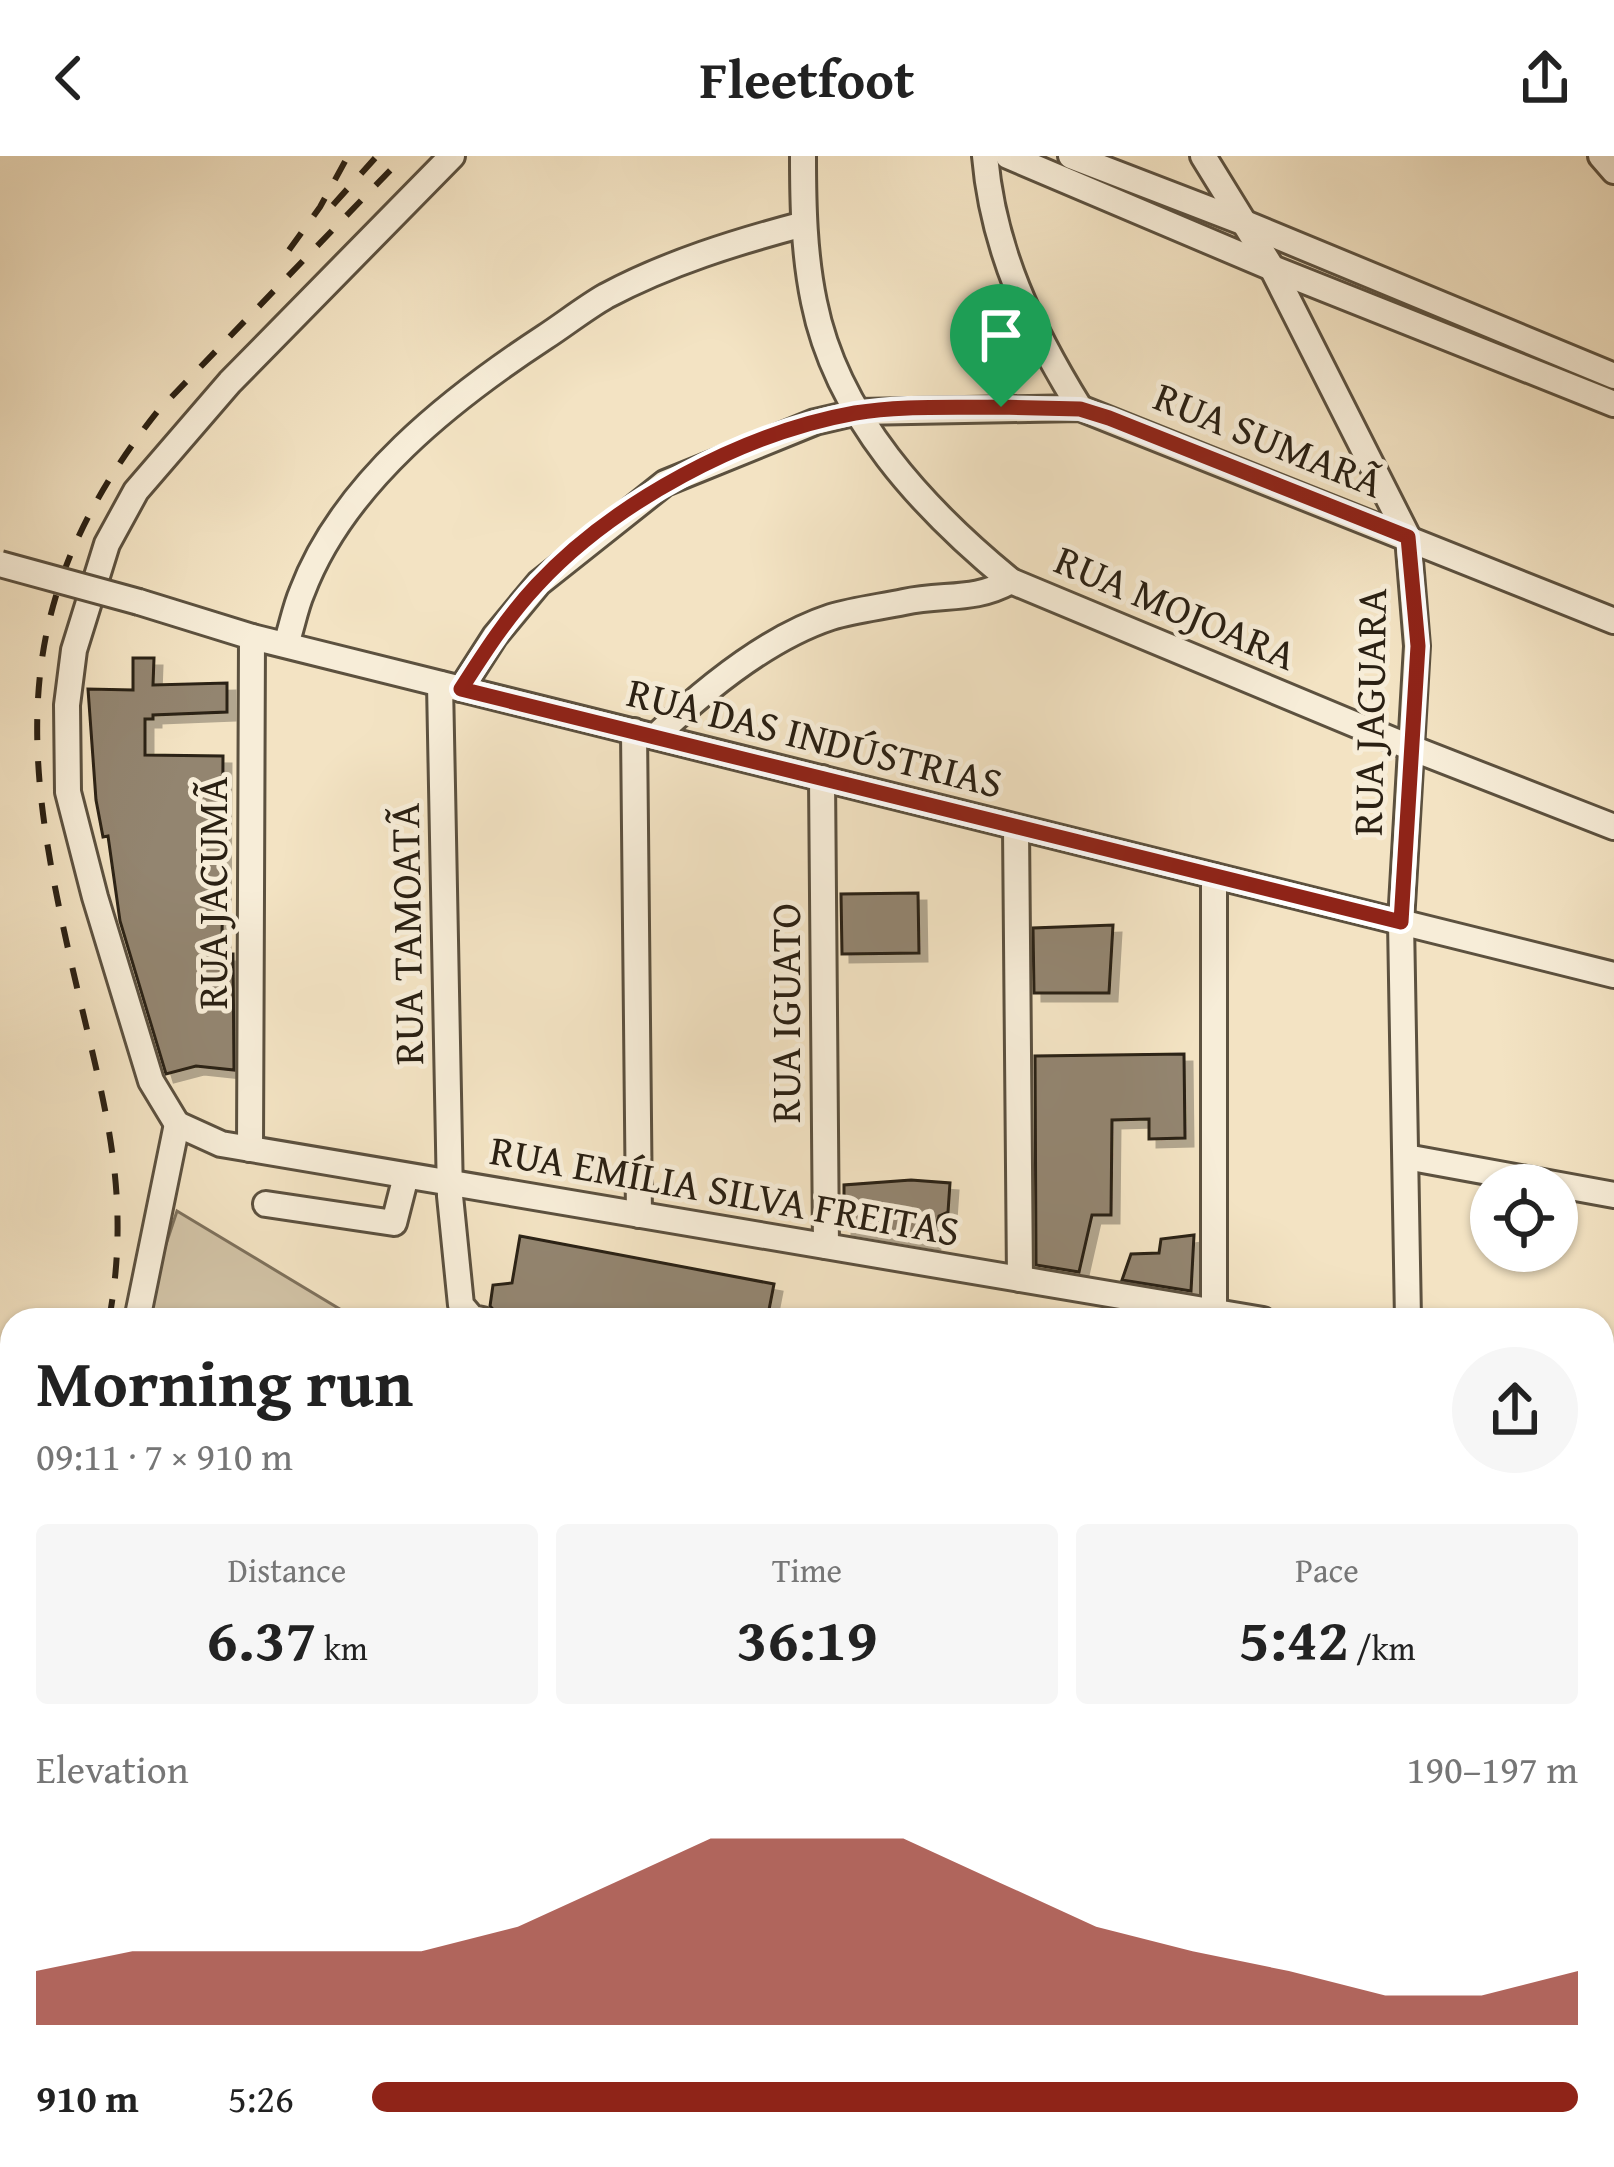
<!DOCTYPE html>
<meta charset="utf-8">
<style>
:root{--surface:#fff;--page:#f6f6f6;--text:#222;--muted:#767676;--accent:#8f2418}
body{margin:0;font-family:"Gentium Book Plus",serif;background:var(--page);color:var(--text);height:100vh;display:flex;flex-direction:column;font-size:45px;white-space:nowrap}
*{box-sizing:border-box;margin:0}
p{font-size:39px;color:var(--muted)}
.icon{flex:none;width:66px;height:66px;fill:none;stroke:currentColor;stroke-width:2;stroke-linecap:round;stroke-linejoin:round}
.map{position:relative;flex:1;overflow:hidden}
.side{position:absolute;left:0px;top:1152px;width:1614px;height:861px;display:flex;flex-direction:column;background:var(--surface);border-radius:36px 36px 0 0;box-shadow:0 3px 9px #0004}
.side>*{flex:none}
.fabs{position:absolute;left:1470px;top:1008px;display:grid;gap:24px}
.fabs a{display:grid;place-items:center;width:108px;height:108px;border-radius:50%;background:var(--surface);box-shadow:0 3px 9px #0004;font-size:60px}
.pin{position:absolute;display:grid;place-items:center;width:102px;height:102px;color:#fff;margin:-123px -51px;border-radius:50% 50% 50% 0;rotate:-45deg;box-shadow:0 0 12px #0007}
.pin .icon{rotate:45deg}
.round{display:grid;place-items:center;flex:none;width:126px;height:126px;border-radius:63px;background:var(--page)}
.overview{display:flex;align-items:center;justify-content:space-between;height:204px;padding:0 36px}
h1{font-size:66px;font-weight:600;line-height:90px}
.metrics{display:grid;grid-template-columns:repeat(3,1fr);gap:18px;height:204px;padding:12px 36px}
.metrics div{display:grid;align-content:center;border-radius:12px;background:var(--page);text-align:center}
.metrics b{font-size:60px;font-weight:600}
.metrics small{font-size:33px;font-weight:400}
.metrics p{font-size:33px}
.chart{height:336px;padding:24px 36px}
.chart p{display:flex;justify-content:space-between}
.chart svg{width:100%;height:216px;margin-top:12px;fill:var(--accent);opacity:.7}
ul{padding:0 36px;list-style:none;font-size:39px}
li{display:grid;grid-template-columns:192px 144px 1fr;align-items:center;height:90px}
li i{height:30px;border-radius:15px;background:var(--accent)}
header{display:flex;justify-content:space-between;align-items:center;height:156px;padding:0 36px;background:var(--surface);font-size:54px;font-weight:600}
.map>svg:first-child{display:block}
.green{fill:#d1c2a5;stroke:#7e715c;stroke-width:3}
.building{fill:#93856f;stroke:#2a2013;stroke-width:3;filter:url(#shadow)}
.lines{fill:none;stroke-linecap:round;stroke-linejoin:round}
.minor-casing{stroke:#5c513f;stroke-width:30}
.minor{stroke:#f7edd8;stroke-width:24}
.rail{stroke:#2a2013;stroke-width:6;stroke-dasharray:21 21;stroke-linecap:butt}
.minor-bridge-casing{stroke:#5c513f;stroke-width:30;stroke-linecap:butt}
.minor-bridge{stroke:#f7edd8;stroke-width:24}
.route-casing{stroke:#fff;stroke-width:24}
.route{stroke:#8f2418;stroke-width:15}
.labels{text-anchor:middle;stroke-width:10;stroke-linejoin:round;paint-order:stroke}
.street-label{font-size:42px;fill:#2a2013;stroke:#f7edd8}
</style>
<header><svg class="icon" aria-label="back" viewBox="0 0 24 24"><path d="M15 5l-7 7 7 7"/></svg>Fleetfoot<svg class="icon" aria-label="share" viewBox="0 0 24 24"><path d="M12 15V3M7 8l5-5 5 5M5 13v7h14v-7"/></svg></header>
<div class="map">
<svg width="1614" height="2011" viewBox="0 0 1614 2011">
<defs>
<filter id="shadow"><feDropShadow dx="8" dy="8" stdDeviation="0" flood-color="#0004"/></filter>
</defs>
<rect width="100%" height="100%" fill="#f3e3c3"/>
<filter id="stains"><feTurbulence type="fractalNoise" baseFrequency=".00167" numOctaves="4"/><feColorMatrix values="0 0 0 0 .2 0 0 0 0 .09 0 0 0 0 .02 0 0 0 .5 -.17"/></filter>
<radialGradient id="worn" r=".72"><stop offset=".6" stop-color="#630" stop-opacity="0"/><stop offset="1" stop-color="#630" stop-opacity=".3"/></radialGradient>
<polygon class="green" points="177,1055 358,1164 141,1164"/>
<g class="building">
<polygon points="133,502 154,502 153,529 227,527 227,556 153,559 153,563 145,563 145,599 223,600 222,798 233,798 234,914 196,910 166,918 120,765 108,680 103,681 96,644 88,533 133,534"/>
<polygon points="918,737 919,797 842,798 841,738"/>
<polygon points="1113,769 1109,837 1034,837 1033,772"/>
<polygon points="1184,898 1185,982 1149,983 1149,963 1112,964 1111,1059 1092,1059 1079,1116 1036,1109 1035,900"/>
<polygon points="911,1024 950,1027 948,1056 939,1060 932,1085 844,1070 844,1029"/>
<polygon points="1194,1079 1191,1135 1122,1124 1131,1098 1159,1097 1161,1083"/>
<polygon points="520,1080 774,1128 767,1164 528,1164 497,1158 490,1150 493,1129 512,1127"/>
</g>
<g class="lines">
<defs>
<g id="minor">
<path d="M803 0C803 49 804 98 814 146 837 261 923 353 1011 425L1414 593 1614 671"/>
<path d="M985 0C993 94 1031 173 1080 252"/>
<polyline points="1008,0 1272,112 1614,248"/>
<polyline points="1071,0 1245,67 1614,220"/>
<polyline points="1203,0 1272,112 1408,381 1417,490 1401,766 1408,1164"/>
<polyline points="1601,0 1614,15"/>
<polyline points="139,446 252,481 1614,819"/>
<path d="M286 488C292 471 295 452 302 436 343 327 452 242 545 181 565 168 585 152 606 140 668 107 736 86 804 68"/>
<polyline points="440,528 450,1040 461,1149 472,1162 482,1164"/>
<polyline points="461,533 495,480 539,427 665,327 815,266 858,256 1080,252 1614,465"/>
<polyline points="634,575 639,1059"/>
<path d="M656 580C704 534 767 482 831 461 854 454 880 451 904 446 944 437 973 446 1011 425"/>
<polyline points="822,622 826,1090"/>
<polyline points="1016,672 1020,1123"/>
<polyline points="177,968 151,925 95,741 68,636 67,549 74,494 107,388 136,335 230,226 452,0"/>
<polyline points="177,968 221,988 1263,1164"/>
<polyline points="250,993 252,481"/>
<polyline points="1406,1001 1614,1039"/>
<polyline points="266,1048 394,1067 406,1020"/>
<polyline points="137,1164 177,968"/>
<polyline points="1214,1164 1214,720"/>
<polyline points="1602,1212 1614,1214"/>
<polyline points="0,1418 12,1405"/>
<polyline points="1602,1780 1614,1781"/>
<polyline points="1602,1873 1606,1875 1608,1895 1602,1908"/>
<polyline points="1396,2001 1422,2011"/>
<polyline points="301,2011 302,2001"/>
<polyline points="821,2011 822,2010"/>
<polyline points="917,2011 926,2001"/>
<polyline points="1572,2011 1575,2001"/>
</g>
</defs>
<use href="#minor" class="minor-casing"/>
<use href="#minor" class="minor"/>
<g class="rail">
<polyline points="333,49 377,0"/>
<polyline points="289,94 320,51 348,0"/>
<path d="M109 1164C131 1042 107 958 79 840 24 608 0 454 157 256L404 0"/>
<polyline points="0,1388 12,1373"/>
</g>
<defs>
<polyline id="minor-bridge" points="0,408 139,446"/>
</defs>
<use href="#minor-bridge" class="minor-bridge-casing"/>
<use href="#minor-bridge" class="minor-bridge"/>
</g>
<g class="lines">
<defs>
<path id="route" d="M1001 251 1080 253 1109 262 1408 381 1418 490 1401 766 461 533C484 497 507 461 537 429 614 346 743 277 855 257 902 249 953 252 1001 251Z"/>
</defs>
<use href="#route" class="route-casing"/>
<use href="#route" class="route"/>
</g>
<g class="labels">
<g class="street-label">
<text transform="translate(1269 283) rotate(22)" y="15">RUA SUMARÃ</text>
<text transform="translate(1176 451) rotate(23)" y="15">RUA MOJOARA</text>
<text transform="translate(1369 556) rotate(-89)" y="15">RUA JAGUARA</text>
<text transform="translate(815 581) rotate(14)" y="15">RUA DAS INDÚSTRIAS</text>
<text transform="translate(212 737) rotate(-90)" y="15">RUA JACUMÃ</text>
<text transform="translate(406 778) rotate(-91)" y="15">RUA TAMOATÃ</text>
<text transform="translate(785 857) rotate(-90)" y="15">RUA IGUATO</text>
<text transform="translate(725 1034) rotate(10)" y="15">RUA EMÍLIA SILVA FREITAS</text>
</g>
</g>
<rect width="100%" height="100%" filter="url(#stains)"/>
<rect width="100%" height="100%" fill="url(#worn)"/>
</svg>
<div class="fabs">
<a><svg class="icon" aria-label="locate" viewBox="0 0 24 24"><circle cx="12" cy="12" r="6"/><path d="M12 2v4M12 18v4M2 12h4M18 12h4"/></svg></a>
</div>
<div class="pin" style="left:1001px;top:251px;background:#1e9e55"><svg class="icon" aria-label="arrive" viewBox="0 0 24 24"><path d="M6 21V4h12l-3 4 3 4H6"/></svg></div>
<section class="side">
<div class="overview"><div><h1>Morning run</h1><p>09:11 · 7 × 910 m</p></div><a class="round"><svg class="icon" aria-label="share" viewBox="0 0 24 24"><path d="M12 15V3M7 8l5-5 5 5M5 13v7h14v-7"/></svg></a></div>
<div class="metrics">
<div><p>Distance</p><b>6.37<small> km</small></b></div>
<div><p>Time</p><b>36:19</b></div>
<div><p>Pace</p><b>5:42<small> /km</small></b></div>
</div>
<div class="chart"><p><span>Elevation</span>190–197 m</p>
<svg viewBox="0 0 160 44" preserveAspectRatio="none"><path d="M0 44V33L10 29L20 29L30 29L40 29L50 24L60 15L70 6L80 6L90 6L100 15L110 24L120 29L130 33L140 38L150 38L160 33V44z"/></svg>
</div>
<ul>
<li><b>910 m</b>5:26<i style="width:100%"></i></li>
</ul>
</section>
</div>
